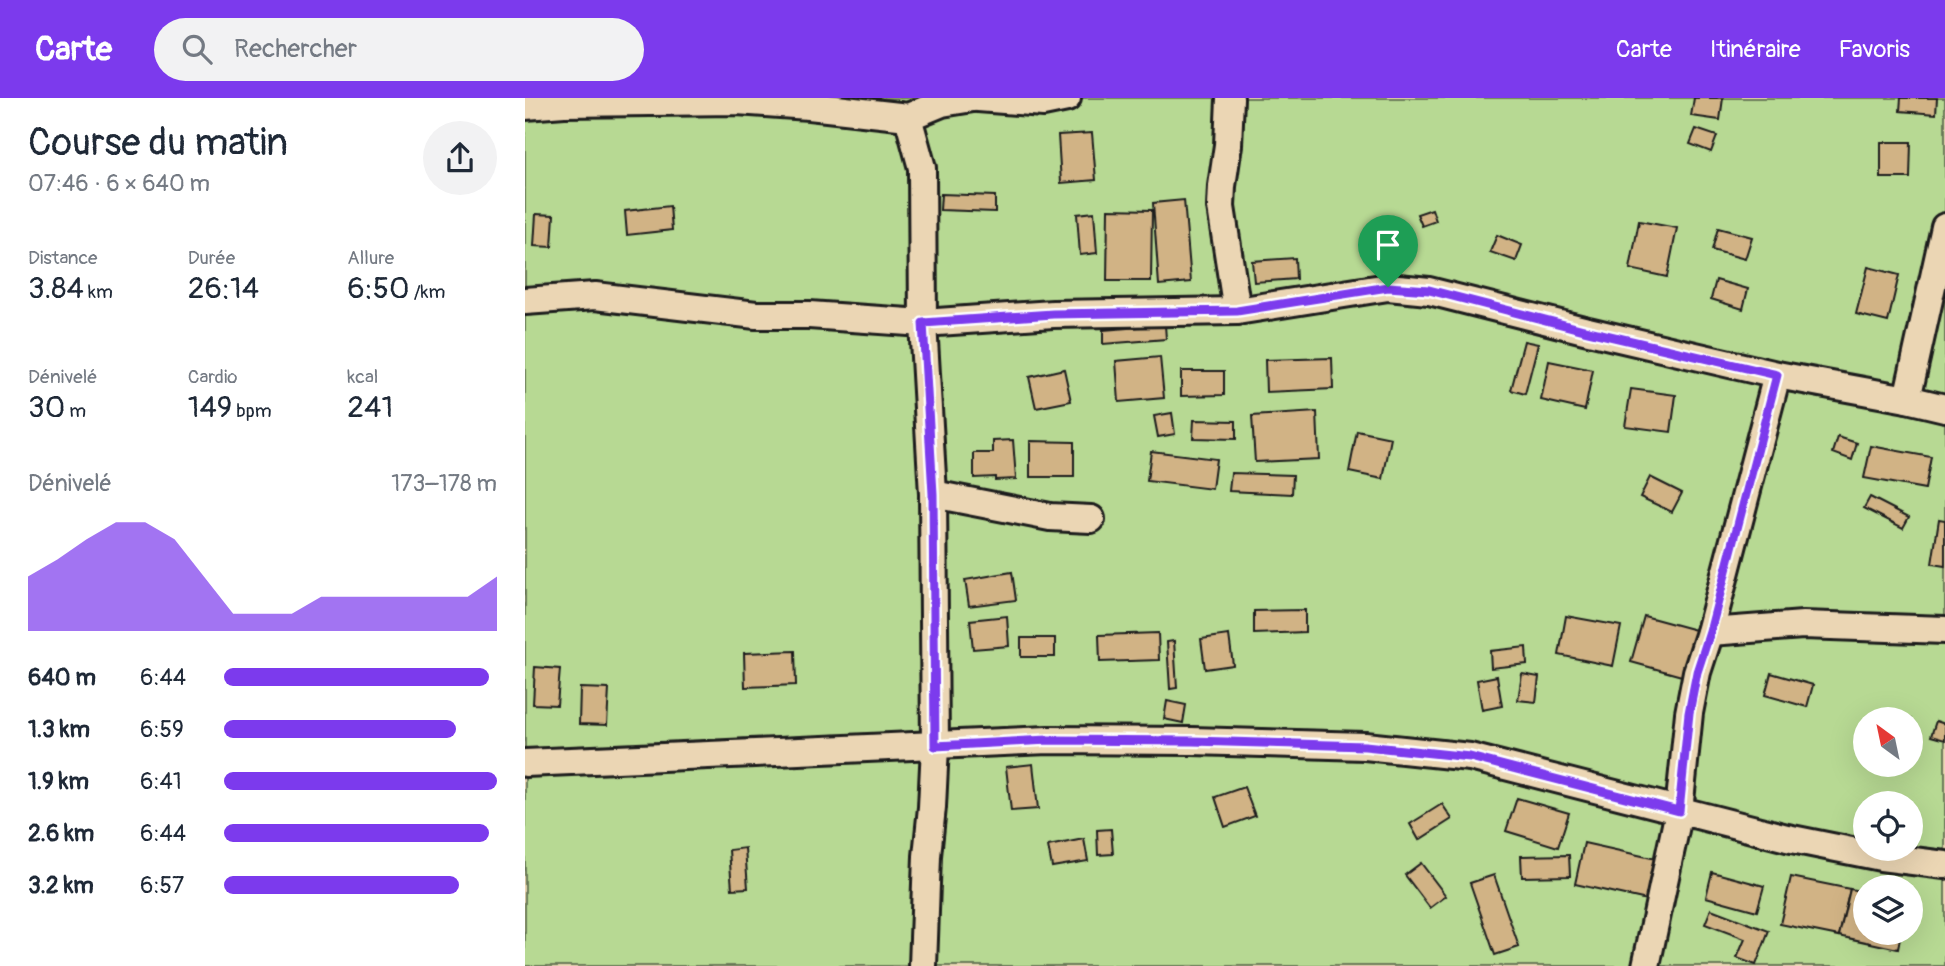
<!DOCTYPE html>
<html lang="fr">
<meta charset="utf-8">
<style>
:root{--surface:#fff;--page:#f2f2f3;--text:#1f2937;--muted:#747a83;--accent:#7c3aed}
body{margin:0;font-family:Pangolin,sans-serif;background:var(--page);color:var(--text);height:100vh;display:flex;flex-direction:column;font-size:26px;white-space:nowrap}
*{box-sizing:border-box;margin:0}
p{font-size:23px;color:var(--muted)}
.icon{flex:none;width:38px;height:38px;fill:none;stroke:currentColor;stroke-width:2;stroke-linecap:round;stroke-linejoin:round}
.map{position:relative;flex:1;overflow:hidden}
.details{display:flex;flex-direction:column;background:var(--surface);width:525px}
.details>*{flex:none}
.needle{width:46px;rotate:327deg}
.tools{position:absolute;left:1328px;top:609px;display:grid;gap:14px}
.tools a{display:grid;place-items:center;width:70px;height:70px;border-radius:50%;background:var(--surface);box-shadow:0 7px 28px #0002;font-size:35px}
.pin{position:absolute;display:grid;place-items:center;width:60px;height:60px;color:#fff;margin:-72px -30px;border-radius:50% 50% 50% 0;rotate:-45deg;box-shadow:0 0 7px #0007}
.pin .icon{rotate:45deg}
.round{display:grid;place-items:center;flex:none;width:74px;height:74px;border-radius:37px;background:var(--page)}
.summary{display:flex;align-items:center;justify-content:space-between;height:119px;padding:0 28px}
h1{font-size:38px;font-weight:600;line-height:52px}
.metrics{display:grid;grid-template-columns:repeat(3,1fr);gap:10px;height:119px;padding:7px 28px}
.metrics div{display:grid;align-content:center}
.metrics b{font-size:30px;font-weight:600}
.metrics small{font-size:19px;font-weight:400}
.metrics p{font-size:19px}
.chart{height:196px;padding:14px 28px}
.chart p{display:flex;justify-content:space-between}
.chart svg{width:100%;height:126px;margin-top:7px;fill:var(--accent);opacity:.7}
ul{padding:0 28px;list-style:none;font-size:23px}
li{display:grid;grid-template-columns:112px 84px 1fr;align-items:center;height:52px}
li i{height:18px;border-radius:9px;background:var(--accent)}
header{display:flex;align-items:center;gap:42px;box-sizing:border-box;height:98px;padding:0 35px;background:var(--accent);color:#fff}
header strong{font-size:33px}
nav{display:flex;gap:38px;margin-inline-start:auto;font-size:24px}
.search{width:490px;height:63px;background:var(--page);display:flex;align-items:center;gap:18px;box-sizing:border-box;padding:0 24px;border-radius:38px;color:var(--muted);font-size:26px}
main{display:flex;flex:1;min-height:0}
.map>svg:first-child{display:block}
.grass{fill:#b7d993;stroke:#6a7a58;stroke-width:2;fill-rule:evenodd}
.building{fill:#d1b385;stroke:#1c1c1c;stroke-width:2}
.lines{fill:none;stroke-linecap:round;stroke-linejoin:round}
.street-casing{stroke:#1c1c1c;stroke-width:32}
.street{stroke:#ebd6b4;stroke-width:26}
.route-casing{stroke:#fff;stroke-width:14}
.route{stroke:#7c3aed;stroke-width:9}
</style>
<header>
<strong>Carte</strong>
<div class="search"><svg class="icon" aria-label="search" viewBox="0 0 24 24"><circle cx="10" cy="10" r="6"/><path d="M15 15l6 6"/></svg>Rechercher</div>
<nav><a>Carte</a><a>Itinéraire</a><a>Favoris</a></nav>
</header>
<main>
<section class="details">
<div class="summary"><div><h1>Course du matin</h1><p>07:46 · 6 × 640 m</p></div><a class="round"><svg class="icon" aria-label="share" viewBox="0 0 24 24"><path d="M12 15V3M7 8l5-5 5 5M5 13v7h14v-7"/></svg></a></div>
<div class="metrics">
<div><p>Distance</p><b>3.84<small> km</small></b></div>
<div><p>Durée</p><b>26:14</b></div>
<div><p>Allure</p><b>6:50<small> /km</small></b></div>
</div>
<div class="metrics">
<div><p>Dénivelé</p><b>30<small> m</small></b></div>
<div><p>Cardio</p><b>149<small> bpm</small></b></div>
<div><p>kcal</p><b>241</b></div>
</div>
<div class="chart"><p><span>Dénivelé</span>173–178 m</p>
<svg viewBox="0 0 160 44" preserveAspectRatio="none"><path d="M0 44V25L10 19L20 12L30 6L40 6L50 12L60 25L70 38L80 38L90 38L100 32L110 32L120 32L130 32L140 32L150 32L160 25V44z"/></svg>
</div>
<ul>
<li><b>640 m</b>6:44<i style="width:97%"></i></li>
<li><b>1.3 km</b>6:59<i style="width:85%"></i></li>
<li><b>1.9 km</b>6:41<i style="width:100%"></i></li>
<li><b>2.6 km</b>6:44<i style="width:97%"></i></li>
<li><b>3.2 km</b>6:57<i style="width:86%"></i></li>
</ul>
</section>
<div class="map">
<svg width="1420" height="868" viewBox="0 0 1420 868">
<rect width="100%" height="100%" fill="#ebd6b4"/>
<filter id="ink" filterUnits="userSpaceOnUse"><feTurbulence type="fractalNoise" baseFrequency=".0143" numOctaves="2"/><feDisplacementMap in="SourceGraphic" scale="14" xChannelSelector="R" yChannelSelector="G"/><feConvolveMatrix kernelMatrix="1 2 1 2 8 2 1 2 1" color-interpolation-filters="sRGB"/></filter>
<g filter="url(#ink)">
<path class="grass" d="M0 0H1420V868H0ZM1340 621H1386V667H1340ZM1340 705H1386V751H1340ZM1340 789H1386V835H1340Z"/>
<g class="building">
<polygon points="1169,0 1198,0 1195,22 1166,18"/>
<polygon points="1376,0 1412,0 1411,16 1375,13"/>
<polygon points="1171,31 1192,38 1186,54 1165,46"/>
<polygon points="567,35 571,82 536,85 533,37"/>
<polygon points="1356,44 1386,44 1385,80 1356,80"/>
<polygon points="416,96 470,98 470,114 415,112"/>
<polygon points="659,102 666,184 634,187 628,105"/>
<polygon points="145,108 147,132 102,137 100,113"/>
<polygon points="583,111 627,112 626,183 582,183"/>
<polygon points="907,111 911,123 897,128 892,116"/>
<polygon points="569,114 572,155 555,157 552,116"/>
<polygon points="11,116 29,117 27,149 9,148"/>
<polygon points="1114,123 1152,130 1142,179 1105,171"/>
<polygon points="1193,130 1227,139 1220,161 1187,152"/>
<polygon points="972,137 997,147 991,163 965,154"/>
<polygon points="770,160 771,181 729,184 727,163"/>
<polygon points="1343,169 1374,177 1363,224 1331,216"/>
<polygon points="1191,182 1223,191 1218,211 1186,201"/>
<polygon points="640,227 641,241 578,246 578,232"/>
<polygon points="999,243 1013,246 1000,296 986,292"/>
<polygon points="635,259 639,300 594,304 591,263"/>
<polygon points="807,260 808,291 741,294 740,262"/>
<polygon points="1024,263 1068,272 1060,312 1016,302"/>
<polygon points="539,271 546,303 511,310 504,279"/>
<polygon points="656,273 699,273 699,297 656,298"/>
<polygon points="1106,291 1151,297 1146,334 1100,328"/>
<polygon points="792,314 794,361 730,364 727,318"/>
<polygon points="647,315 650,336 633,339 629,318"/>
<polygon points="669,322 711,323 711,341 668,340"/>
<polygon points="832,333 866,340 858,381 824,374"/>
<polygon points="1313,339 1332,345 1327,362 1308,355"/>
<polygon points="488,342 491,381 470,382 470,379 449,380 449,355 468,355 468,343"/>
<polygon points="505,343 549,344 549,379 505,379"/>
<polygon points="1346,348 1406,359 1400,391 1339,380"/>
<polygon points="626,353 691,361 687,391 622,383"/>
<polygon points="706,375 768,377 767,396 704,393"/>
<polygon points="1125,379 1157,395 1147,414 1115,399"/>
<polygon points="1345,399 1384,419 1378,430 1339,410"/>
<polygon points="1414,421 1420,422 1420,468 1407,466"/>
<polygon points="487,474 491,502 444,508 440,482"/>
<polygon points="780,512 780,534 729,536 729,513"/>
<polygon points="482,518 484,548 448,551 445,522"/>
<polygon points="1041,518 1096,528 1088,568 1034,557"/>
<polygon points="1119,518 1178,534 1164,580 1106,564"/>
<polygon points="633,535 634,562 575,564 574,537"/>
<polygon points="704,537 708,567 680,571 676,541"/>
<rect x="496" y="540" width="34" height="19"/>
<polygon points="649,543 652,590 645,591 642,544"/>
<polygon points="1001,549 1002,566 966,570 965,553"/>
<polygon points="270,553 271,587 220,589 219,555"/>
<polygon points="10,569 35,571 32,607 8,606"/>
<polygon points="1246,575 1288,587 1282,609 1240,597"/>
<polygon points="997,576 1014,579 1011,604 993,602"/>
<polygon points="972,578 977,608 957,612 952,582"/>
<polygon points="55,590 84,591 82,627 54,626"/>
<polygon points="642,603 661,607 658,625 639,621"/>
<polygon points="1411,623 1420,626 1420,642 1406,638"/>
<polygon points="508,666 513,711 486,713 481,669"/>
<polygon points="719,689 730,718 700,729 690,699"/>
<polygon points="992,700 1044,715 1033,749 981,733"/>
<polygon points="917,706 927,721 894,742 885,726"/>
<polygon points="586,731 588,756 573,757 572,732"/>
<polygon points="559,741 563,763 527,769 523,748"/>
<polygon points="1059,745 1131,761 1122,802 1050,786"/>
<polygon points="220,750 223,790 207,791 204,752"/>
<polygon points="1044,757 1045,778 997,779 996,758"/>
<polygon points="896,765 921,798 905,810 880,777"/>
<polygon points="1187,774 1239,788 1232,813 1181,799"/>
<polygon points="969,777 994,849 970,857 945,785"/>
<polygon points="1266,779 1325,791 1314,838 1255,826"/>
<polygon points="1325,791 1340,794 1340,835 1376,835 1373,851 1314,838"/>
<polygon points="1186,811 1244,833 1231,867 1212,860 1220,841 1180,826"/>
</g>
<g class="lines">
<defs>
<g id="street">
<polyline points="453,0 518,5 542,0"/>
<polyline points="705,0 703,47 697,88 696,109 712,213"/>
<polyline points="0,8 39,5 212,3 284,8 383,19 417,5 448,0"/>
<polyline points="383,19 397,70 398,225 408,396 410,648 407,709 402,758 398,868"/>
<polyline points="0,203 70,198 231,217 284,217 398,225 528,216 712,213 863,189 904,193 1059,232 1252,277 1382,301 1420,310"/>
<polyline points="1382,301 1420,129"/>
<polyline points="408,396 525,419 566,421"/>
<polyline points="1185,534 1278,527 1420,532"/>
<polyline points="0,665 523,642 667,643 840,648 945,659 1262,740 1356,759 1420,767"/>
<polyline points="1121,868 1154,713 1164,615 1172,574 1185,534 1252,277"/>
</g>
</defs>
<use href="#street" class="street-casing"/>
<use href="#street" class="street"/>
</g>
</g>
<g class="lines" filter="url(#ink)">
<defs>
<polygon id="route" points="863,189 904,192 1059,232 1252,277 1185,534 1172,574 1164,615 1154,713 945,659 840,648 667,643 523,642 410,648 408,396 398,225 528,216 712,213"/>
</defs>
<use href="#route" class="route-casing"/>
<use href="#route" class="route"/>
</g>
</svg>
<div class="tools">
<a><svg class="needle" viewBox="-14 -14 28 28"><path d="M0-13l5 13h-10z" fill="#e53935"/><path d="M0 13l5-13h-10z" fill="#747a83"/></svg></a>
<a><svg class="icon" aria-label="locate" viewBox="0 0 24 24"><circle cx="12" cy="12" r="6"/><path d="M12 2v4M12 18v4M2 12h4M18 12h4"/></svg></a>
<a><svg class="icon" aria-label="layers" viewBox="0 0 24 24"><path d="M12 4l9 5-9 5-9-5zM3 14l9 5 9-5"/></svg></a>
</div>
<div class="pin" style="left:863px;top:189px;background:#1e9e55"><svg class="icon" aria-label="arrive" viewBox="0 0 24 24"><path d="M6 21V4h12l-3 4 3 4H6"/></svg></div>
</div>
</main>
